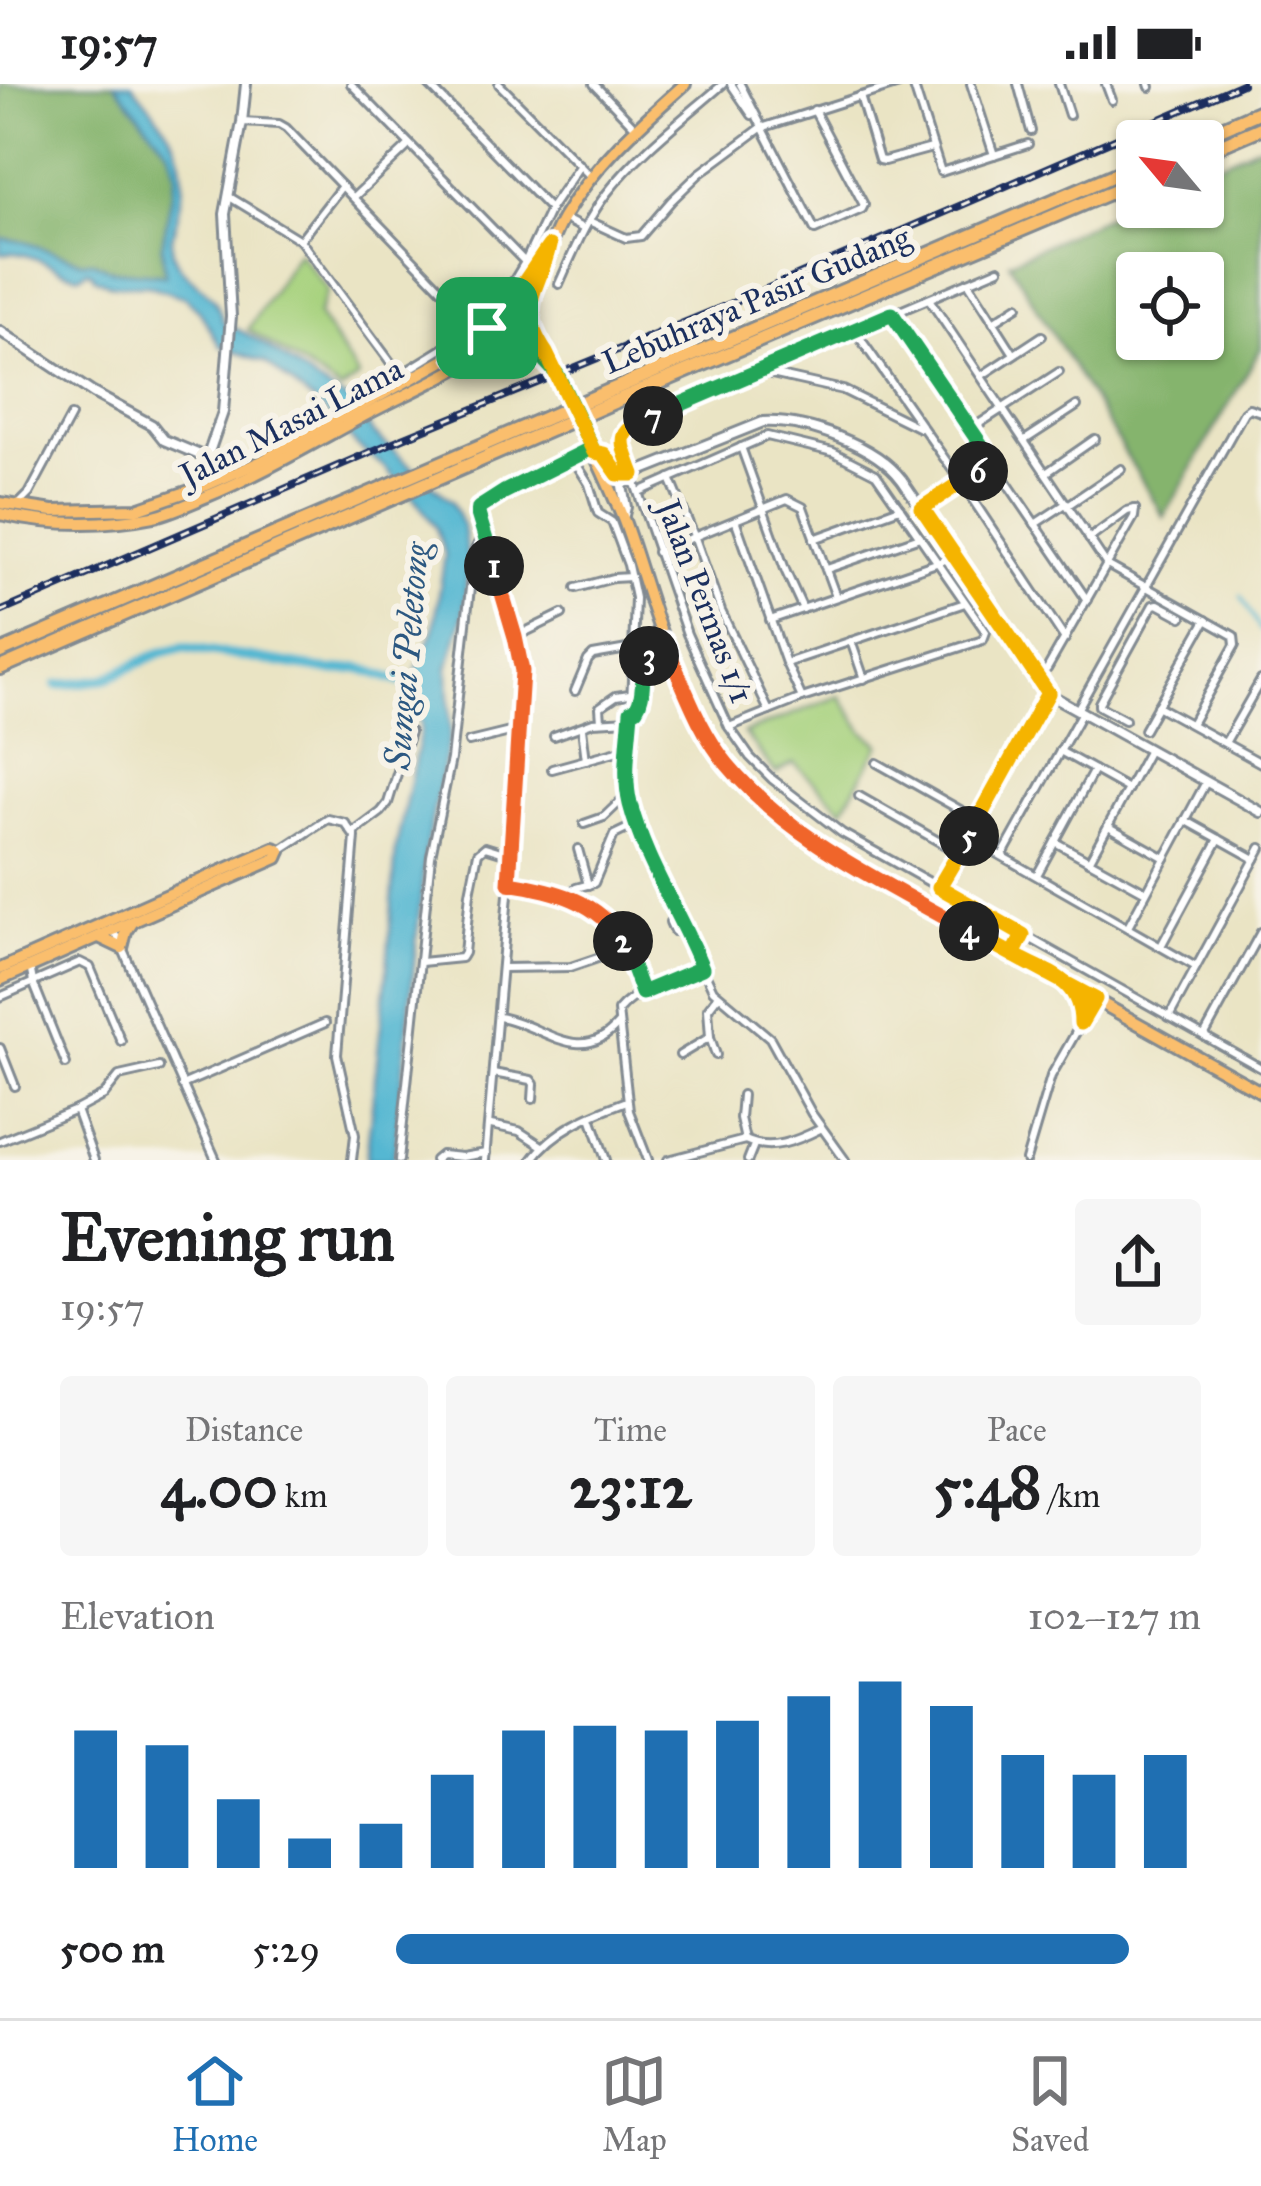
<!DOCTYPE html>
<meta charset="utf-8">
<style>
:root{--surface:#fff;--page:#f6f6f6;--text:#202124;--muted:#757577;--line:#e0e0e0;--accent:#1f6fb2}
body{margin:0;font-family:"IM FELL Great Primer",serif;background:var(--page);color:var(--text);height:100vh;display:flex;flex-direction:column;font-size:45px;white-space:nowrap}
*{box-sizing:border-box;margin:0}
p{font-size:39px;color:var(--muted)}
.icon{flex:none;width:66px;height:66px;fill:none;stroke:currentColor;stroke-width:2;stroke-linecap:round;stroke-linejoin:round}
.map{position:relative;height:1076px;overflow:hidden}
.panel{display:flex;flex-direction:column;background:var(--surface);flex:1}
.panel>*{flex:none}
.needle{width:78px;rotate:299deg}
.tools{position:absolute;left:1116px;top:36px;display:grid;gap:24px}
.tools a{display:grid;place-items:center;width:108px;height:108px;border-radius:12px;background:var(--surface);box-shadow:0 3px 9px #0004;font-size:60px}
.pin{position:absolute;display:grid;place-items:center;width:102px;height:102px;color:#fff;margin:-51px;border-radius:24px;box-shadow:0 6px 18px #0006}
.km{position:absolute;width:60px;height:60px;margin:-30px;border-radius:50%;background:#222;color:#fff;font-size:33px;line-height:60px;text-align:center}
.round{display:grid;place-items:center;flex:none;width:126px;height:126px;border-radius:12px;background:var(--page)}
.headline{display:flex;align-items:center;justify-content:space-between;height:204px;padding:0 60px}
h1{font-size:66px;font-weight:700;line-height:90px}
.metrics{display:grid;grid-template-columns:repeat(3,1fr);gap:18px;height:204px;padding:12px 60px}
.metrics div{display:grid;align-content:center;border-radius:12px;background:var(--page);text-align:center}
.metrics b{font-size:60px;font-weight:700}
.metrics small{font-size:33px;font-weight:400}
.metrics p{font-size:33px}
.chart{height:336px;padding:24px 60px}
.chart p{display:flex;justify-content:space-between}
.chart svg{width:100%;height:216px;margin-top:12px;stroke:var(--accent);stroke-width:6}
ul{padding:0 60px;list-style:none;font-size:39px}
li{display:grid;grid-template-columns:192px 144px 1fr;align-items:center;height:90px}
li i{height:30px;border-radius:15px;background:var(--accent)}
.status{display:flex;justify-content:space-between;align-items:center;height:84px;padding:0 60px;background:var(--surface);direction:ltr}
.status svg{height:33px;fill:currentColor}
.dock{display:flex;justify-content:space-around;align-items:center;height:168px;border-top:3px solid var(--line);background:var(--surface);font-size:33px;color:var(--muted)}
.dock a{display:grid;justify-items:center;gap:6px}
.dock .active{color:var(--accent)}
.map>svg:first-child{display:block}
.green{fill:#a7d27e;stroke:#61806e;stroke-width:3}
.forest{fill:#85b46d;stroke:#507266;stroke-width:3;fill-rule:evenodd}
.water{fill:#54b7d2;stroke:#387398;stroke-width:3}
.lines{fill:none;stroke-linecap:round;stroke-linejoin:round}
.stream{stroke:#54b7d2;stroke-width:3}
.river{stroke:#54b7d2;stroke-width:10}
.minor-casing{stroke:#828a91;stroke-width:12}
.tertiary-casing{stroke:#828a91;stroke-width:14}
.primary-casing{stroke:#828a91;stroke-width:16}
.trunk-casing{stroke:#828a91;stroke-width:18}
.minor{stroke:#fff;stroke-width:6}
.tertiary{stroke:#fff;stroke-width:8}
.primary{stroke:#fabe6d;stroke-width:10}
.trunk{stroke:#fabe6d;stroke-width:12}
.rail-casing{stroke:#1b2f5e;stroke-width:8}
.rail{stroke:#f7f3e8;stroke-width:3;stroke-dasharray:9;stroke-linecap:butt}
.trunk-bridge-casing{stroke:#828a91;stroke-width:18;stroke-linecap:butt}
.trunk-bridge{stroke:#fabe6d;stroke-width:12}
.split-1-casing{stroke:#fff;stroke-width:24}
.split-2-casing{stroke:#fff;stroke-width:24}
.split-3-casing{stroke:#fff;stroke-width:24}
.split-4-casing{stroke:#fff;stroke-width:24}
.split-5-casing{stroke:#fff;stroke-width:24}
.split-6-casing{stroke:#fff;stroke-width:24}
.split-7-casing{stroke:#fff;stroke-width:24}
.split-8-casing{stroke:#fff;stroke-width:24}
.split-1{stroke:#22a559;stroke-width:15}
.split-2{stroke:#f0652b;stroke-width:15}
.split-3{stroke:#22a559;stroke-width:15}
.split-4{stroke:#f0652b;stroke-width:15}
.split-5{stroke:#f5b400;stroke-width:15}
.split-6{stroke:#f5b400;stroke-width:15}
.split-7{stroke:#22a559;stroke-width:15}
.split-8{stroke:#f5b400;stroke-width:15}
.labels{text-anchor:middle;stroke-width:12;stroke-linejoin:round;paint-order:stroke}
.street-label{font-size:33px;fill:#1b2f5e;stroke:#f7f3e8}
.water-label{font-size:36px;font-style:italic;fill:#2c5881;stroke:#f7f3e8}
</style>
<div class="status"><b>19:57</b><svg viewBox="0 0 49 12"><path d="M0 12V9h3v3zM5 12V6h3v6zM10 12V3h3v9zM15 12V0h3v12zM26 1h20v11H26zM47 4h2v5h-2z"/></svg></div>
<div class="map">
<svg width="1261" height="1076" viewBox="0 0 1261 1076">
<rect width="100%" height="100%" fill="#f7f3e8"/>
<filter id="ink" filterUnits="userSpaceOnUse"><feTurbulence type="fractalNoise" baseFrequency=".00833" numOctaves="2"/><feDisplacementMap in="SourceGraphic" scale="24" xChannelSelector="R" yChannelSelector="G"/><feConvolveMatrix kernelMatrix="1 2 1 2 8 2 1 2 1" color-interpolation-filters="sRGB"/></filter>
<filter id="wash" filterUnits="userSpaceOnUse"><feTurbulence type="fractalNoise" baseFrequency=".004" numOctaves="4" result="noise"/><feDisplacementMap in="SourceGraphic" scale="48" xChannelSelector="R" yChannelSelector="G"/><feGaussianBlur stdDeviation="2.7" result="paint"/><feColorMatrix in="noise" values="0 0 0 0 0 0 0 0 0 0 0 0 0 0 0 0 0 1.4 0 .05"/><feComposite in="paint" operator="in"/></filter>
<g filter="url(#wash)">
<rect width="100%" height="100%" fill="#eae4c4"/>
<g class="green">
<polygon points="298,168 328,206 318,231 359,293 341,307 248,245"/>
<polygon points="840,612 864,648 880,660 843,725 794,679 776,689 744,649"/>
</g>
<g class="forest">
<polygon points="0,0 115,0 169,67 176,89 162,162 165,191 111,186 92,177 83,178 24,158 0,154"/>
<path d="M1261 60V264L1164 433 1009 178 1137 118V123H1203V87ZM1137 189H1203V255H1137Z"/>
</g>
<path class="water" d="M115 0H132C166 43 193 67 179 126 176 142 168 156 174 172 182 192 200 199 213 214 218 220 221 232 224 240 275 258 308 302 357 320L372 348 452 418 463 442 468 479 464 528 448 584 450 650 426 763 394 1076H366L387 886 396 764 421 646 415 589 434 545 445 470 436 444 419 420 382 381 356 361 332 333 265 278 220 262 199 226 184 213 147 201H112L94 194 93 190 88 186 80 192C59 188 41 173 20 170 14 168 7 170 0 169V154L24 158 83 178 91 177 111 186 165 191 162 162 176 89 169 67Z"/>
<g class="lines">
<polyline class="stream" points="1241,512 1261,547"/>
<polyline class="river" points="57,601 105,595 160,569 183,563 332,587 360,584 431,608"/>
</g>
</g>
<g filter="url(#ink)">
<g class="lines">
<defs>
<g id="minor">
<polyline points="351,0 525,178"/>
<polyline points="428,0 550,125"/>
<polyline points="499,0 591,93"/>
<polyline points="594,0 636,44"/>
<polyline points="731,0 752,31"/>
<polyline points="740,0 815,146 862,125 864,121 814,26"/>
<polyline points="913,0 941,88 1028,60"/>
<polyline points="971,0 994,71"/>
<polyline points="1018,0 1031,47"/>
<polyline points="1059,0 1069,31"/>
<polyline points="1106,0 1112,16"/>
<polyline points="1149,0 1150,3"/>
<polyline points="860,12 879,76 884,77 932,64"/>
<polyline points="242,38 279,40 286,44 477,242"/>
<polyline points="228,112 300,156 400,291 478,243 498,223 525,178 550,125 580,81"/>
<polyline points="354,113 408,62"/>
<polyline points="563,134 584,145"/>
<polyline points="589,137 626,154 641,152 671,117 699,90 761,44 899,0"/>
<polyline points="300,156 342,102"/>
<polyline points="999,185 629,342 622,350 621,359 687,550 729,643 750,673 772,695 842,749 1261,984"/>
<polyline points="968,198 1014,270"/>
<path d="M559 200C573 169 586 136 607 109 640 67 683 35 723 0"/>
<polyline points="929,215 1107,481 1234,552 1235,561 1191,640"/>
<polyline points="892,230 1087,516"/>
<polyline points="993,238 1018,222"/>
<polyline points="855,247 961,398 1065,555"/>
<polyline points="758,287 843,306 920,344"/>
<polyline points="981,292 1042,252"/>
<polyline points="971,345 1059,288"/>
<polyline points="1025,356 1077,322"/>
<polyline points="741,363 786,488 803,525"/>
<polyline points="572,373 589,400 598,429 612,438 628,481 635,514 628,704 631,722 652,778 713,906 770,954 812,1030 845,1076"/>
<polyline points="1046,389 1095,355"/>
<polyline points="670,394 695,454 721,527 769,627"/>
<polyline points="639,408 767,352 833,368 876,390 986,548 983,556 802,614 729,643"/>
<polyline points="18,421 29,410 71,332"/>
<polyline points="1068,421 1121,385"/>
<polyline points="922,424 992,377"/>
<polyline points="736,438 786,579 802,614"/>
<polyline points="1035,440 1067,419"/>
<polyline points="814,455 900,424"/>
<polyline points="1089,455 1127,427 1135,425"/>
<polyline points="657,468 787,415 803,423 836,513"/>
<polyline points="827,485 920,453"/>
<polyline points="576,504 613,494 631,493"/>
<polyline points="770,536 954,473"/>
<polyline points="515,553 562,530"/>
<polyline points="851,557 864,595"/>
<polyline points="786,579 965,519"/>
<polyline points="1047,585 1134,433 1135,425"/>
<polyline points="575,607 588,576 593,571 633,564"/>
<polyline points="1157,622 1261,679"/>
<polyline points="1077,626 1244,328 1249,324 1261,328"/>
<polyline points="631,627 636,625 643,608 644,580 658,546"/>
<polyline points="1125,636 1099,622 1099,619 1153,521 1158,520 1182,533"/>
<polyline points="601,637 600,623 616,612 643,608"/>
<polyline points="582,644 586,676"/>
<polyline points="1144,646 1206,536"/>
<polyline points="554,652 593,638 630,636"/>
<polyline points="469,658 518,646"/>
<polyline points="1225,659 1261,596"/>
<polyline points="1060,667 1128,705"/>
<polyline points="877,679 978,736"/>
<polyline points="552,685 629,664"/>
<polyline points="859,712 959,769"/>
<polyline points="1185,736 1255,775"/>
<polyline points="584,740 604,733 628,710"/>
<polyline points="1108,742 1165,774"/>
<polyline points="353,749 381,728 388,719 410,648"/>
<polyline points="968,753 1196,883"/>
<polyline points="1055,758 1146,808"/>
<polyline points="282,765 328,735 345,739 355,753 337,971 355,1051 352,1076"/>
<polyline points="578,765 588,801"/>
<polyline points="1002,772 1082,628"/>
<polyline points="1089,777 1149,666"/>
<polyline points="1037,791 1094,686"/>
<path d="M509 799C556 807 603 818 627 864"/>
<polyline points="939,803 1047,609"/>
<polyline points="576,804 594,799 614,751 637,740"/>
<polyline points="670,838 674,847 684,846"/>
<polyline points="1128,843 1206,698"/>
<polyline points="111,845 117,852 216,1076"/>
<polyline points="1161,862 1219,755"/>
<polyline points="421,878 461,874 464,869 470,809 478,769 485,763 511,771"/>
<polyline points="30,882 33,898 66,980"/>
<polyline points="503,884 571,883 627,864 642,909"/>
<polyline points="0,913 80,878 90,883 121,957"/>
<path d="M499 933C542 940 580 984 618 940"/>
<polyline points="1169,933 1261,764"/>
<polyline points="1204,952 1261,848"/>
<polyline points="710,953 716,971"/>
<polyline points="0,964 15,1002"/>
<polyline points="680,971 710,953 708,925 718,912"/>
<polyline points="493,989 531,996 534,1000 533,1015"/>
<polyline points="182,1001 325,939"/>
<polyline points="742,1011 740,1034 745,1056"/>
<polyline points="76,1026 94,1076"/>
<polyline points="591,1033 606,1076"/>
<polyline points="491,1041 519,1047 542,1062"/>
<path d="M745 1056C771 1068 796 1057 820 1045"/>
<polyline points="0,1057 76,1026 104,1011 119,992 159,983"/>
<polyline points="399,1076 431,772 451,675 474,468 482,451"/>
<polyline points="435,1076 441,1071 462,1073 486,1069"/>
<polyline points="485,1076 509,799 522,587 515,553 478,430 484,419 592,365"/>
<path d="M532 1076C554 1045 592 1030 627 1017"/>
<path d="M648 1076 629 1027 618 927C636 905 675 894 701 884"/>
<polyline points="668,1076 745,1056"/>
<polyline points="748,1076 754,1061"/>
<polyline points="1026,1076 1051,992 1095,915"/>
</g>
<g id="tertiary">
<polyline points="0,247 93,309 152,341 164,356 207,374"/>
<path d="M594 368 604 370 618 390H633L763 338C806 336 876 361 902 396L1047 609 1261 728"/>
<polyline points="207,401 207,374 223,328 231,232 225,130 242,38 246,0"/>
<polyline points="624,431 626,423 622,402 632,391"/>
</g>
<g id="primary">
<path d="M515 236C544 253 557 290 570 319 589 358 608 397 624 437 638 475 648 514 662 551 676 588 693 626 713 660 737 701 782 732 819 762L1261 1008"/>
<path d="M475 255C504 229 523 198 545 167"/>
<polyline points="493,262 514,259 536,267"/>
<polyline points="0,419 53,427 137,425 207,401 262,377 492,250"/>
<path d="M0 430C50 441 104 442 154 432 171 428 188 420 205 413 261 390 313 359 367 330 414 305 469 285 507 247 538 215 542 170 563 134 594 81 640 40 685 0"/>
<polyline points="99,853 122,864 126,848 132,839"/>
<polyline points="0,885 274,764 280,767"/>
<polyline points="0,896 277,774 280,767"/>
<polyline points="1072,902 1080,918 1081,939"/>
</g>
<g id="trunk">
<polyline points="1192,57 1261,27"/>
<polyline points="1203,69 1261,44"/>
<polyline points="609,307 1137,81"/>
<polyline points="616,317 1137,97"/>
<polyline points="0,568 548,333"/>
<polyline points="0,584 552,345"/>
</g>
</defs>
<use href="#minor" class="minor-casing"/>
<use href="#tertiary" class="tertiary-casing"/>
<use href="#primary" class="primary-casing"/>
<use href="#trunk" class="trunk-casing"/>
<use href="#minor" class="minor"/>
<use href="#tertiary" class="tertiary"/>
<use href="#primary" class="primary"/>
<use href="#trunk" class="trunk"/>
<defs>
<polyline id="rail" points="0,528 403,354 783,198 1242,0"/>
</defs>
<use href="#rail" class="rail-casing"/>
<use href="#rail" class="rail"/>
<defs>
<g id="trunk-bridge">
<polyline points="548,333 609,307"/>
<polyline points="552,345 616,317"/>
</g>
</defs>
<use href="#trunk-bridge" class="trunk-bridge-casing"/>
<use href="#trunk-bridge" class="trunk-bridge"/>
</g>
</g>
<g class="lines" filter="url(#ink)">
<defs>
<polyline id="split-1" points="487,244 454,272 515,236 536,267 557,290 592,364 504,408 479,424 478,430 494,482"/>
<path id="split-2" d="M494 482 515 553 522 587 509 799C554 806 597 816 623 857"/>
<path id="split-3" d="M623 857 642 909 702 884C680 829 645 778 630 720 623 692 629 656 631 627L636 625C647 608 638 589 649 572"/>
<path id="split-4" d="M649 572 664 558C683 598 698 646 727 680 790 756 885 799 969 847"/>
<path id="split-5" d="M969 847 1013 871 1095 915 1081 939C1081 895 1047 889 1013 871L1023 851 939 803 969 752"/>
<polyline id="split-6" points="969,752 1048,609 922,424 978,387"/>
<polyline id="split-7" points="653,332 892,230 992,377 978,387"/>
<path id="split-8" d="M487 244C510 223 530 189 549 162 538 210 514 221 546 269L594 368 604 370 618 390H633C619 353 615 348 653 332"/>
</defs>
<use href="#split-1" class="split-1-casing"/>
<use href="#split-2" class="split-2-casing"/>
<use href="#split-3" class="split-3-casing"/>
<use href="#split-4" class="split-4-casing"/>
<use href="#split-5" class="split-5-casing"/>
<use href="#split-6" class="split-6-casing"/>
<use href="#split-7" class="split-7-casing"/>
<use href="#split-8" class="split-8-casing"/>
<use href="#split-1" class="split-1"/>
<use href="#split-2" class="split-2"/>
<use href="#split-3" class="split-3"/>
<use href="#split-4" class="split-4"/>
<use href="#split-5" class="split-5"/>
<use href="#split-6" class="split-6"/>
<use href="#split-7" class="split-7"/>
<use href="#split-8" class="split-8"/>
</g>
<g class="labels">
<g class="street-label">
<text transform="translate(756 215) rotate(-23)" y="12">Lebuhraya Pasir Gudang</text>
<text transform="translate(291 337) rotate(-27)" y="12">Jalan Masai Lama</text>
<text transform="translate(706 517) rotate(69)" y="12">Jalan Permas 1/1</text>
</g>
<g class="water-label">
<text transform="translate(406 572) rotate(-85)" y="13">Sungai Peletong</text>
</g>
</g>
</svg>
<div class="tools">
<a><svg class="needle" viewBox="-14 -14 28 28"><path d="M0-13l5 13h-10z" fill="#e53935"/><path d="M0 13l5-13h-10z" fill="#757577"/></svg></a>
<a><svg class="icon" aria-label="locate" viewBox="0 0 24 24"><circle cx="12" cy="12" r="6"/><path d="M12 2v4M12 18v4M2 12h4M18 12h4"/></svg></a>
</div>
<div class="pin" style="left:487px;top:244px;background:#1e9e55"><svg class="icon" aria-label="arrive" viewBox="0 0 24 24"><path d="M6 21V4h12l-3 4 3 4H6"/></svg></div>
<b class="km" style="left:494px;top:482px">1</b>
<b class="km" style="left:623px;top:857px">2</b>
<b class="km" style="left:649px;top:572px">3</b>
<b class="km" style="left:969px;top:847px">4</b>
<b class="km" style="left:969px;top:752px">5</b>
<b class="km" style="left:978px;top:387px">6</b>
<b class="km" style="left:653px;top:332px">7</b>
</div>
<section class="panel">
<div class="headline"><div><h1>Evening run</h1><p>19:57</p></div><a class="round"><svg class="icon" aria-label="share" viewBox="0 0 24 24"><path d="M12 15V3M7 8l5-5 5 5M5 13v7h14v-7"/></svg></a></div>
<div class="metrics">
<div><p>Distance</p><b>4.00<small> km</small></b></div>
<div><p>Time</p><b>23:12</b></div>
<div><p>Pace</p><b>5:48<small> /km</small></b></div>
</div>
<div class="chart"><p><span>Elevation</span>102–127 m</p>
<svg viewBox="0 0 160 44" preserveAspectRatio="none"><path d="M5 44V16M15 44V19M25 44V30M35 44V38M45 44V35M55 44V25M65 44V16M75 44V15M85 44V16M95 44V14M105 44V9M115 44V6M125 44V11M135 44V21M145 44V25M155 44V21"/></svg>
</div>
<ul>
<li><b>500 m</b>5:29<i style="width:91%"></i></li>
</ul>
</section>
<nav class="dock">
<a class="active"><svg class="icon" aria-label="home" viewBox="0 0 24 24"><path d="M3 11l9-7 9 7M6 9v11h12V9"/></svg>Home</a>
<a><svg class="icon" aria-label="map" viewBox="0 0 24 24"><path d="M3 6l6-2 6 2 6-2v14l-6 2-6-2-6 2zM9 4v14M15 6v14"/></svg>Map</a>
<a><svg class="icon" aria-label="saved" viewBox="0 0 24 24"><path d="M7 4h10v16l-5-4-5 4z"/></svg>Saved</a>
</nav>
